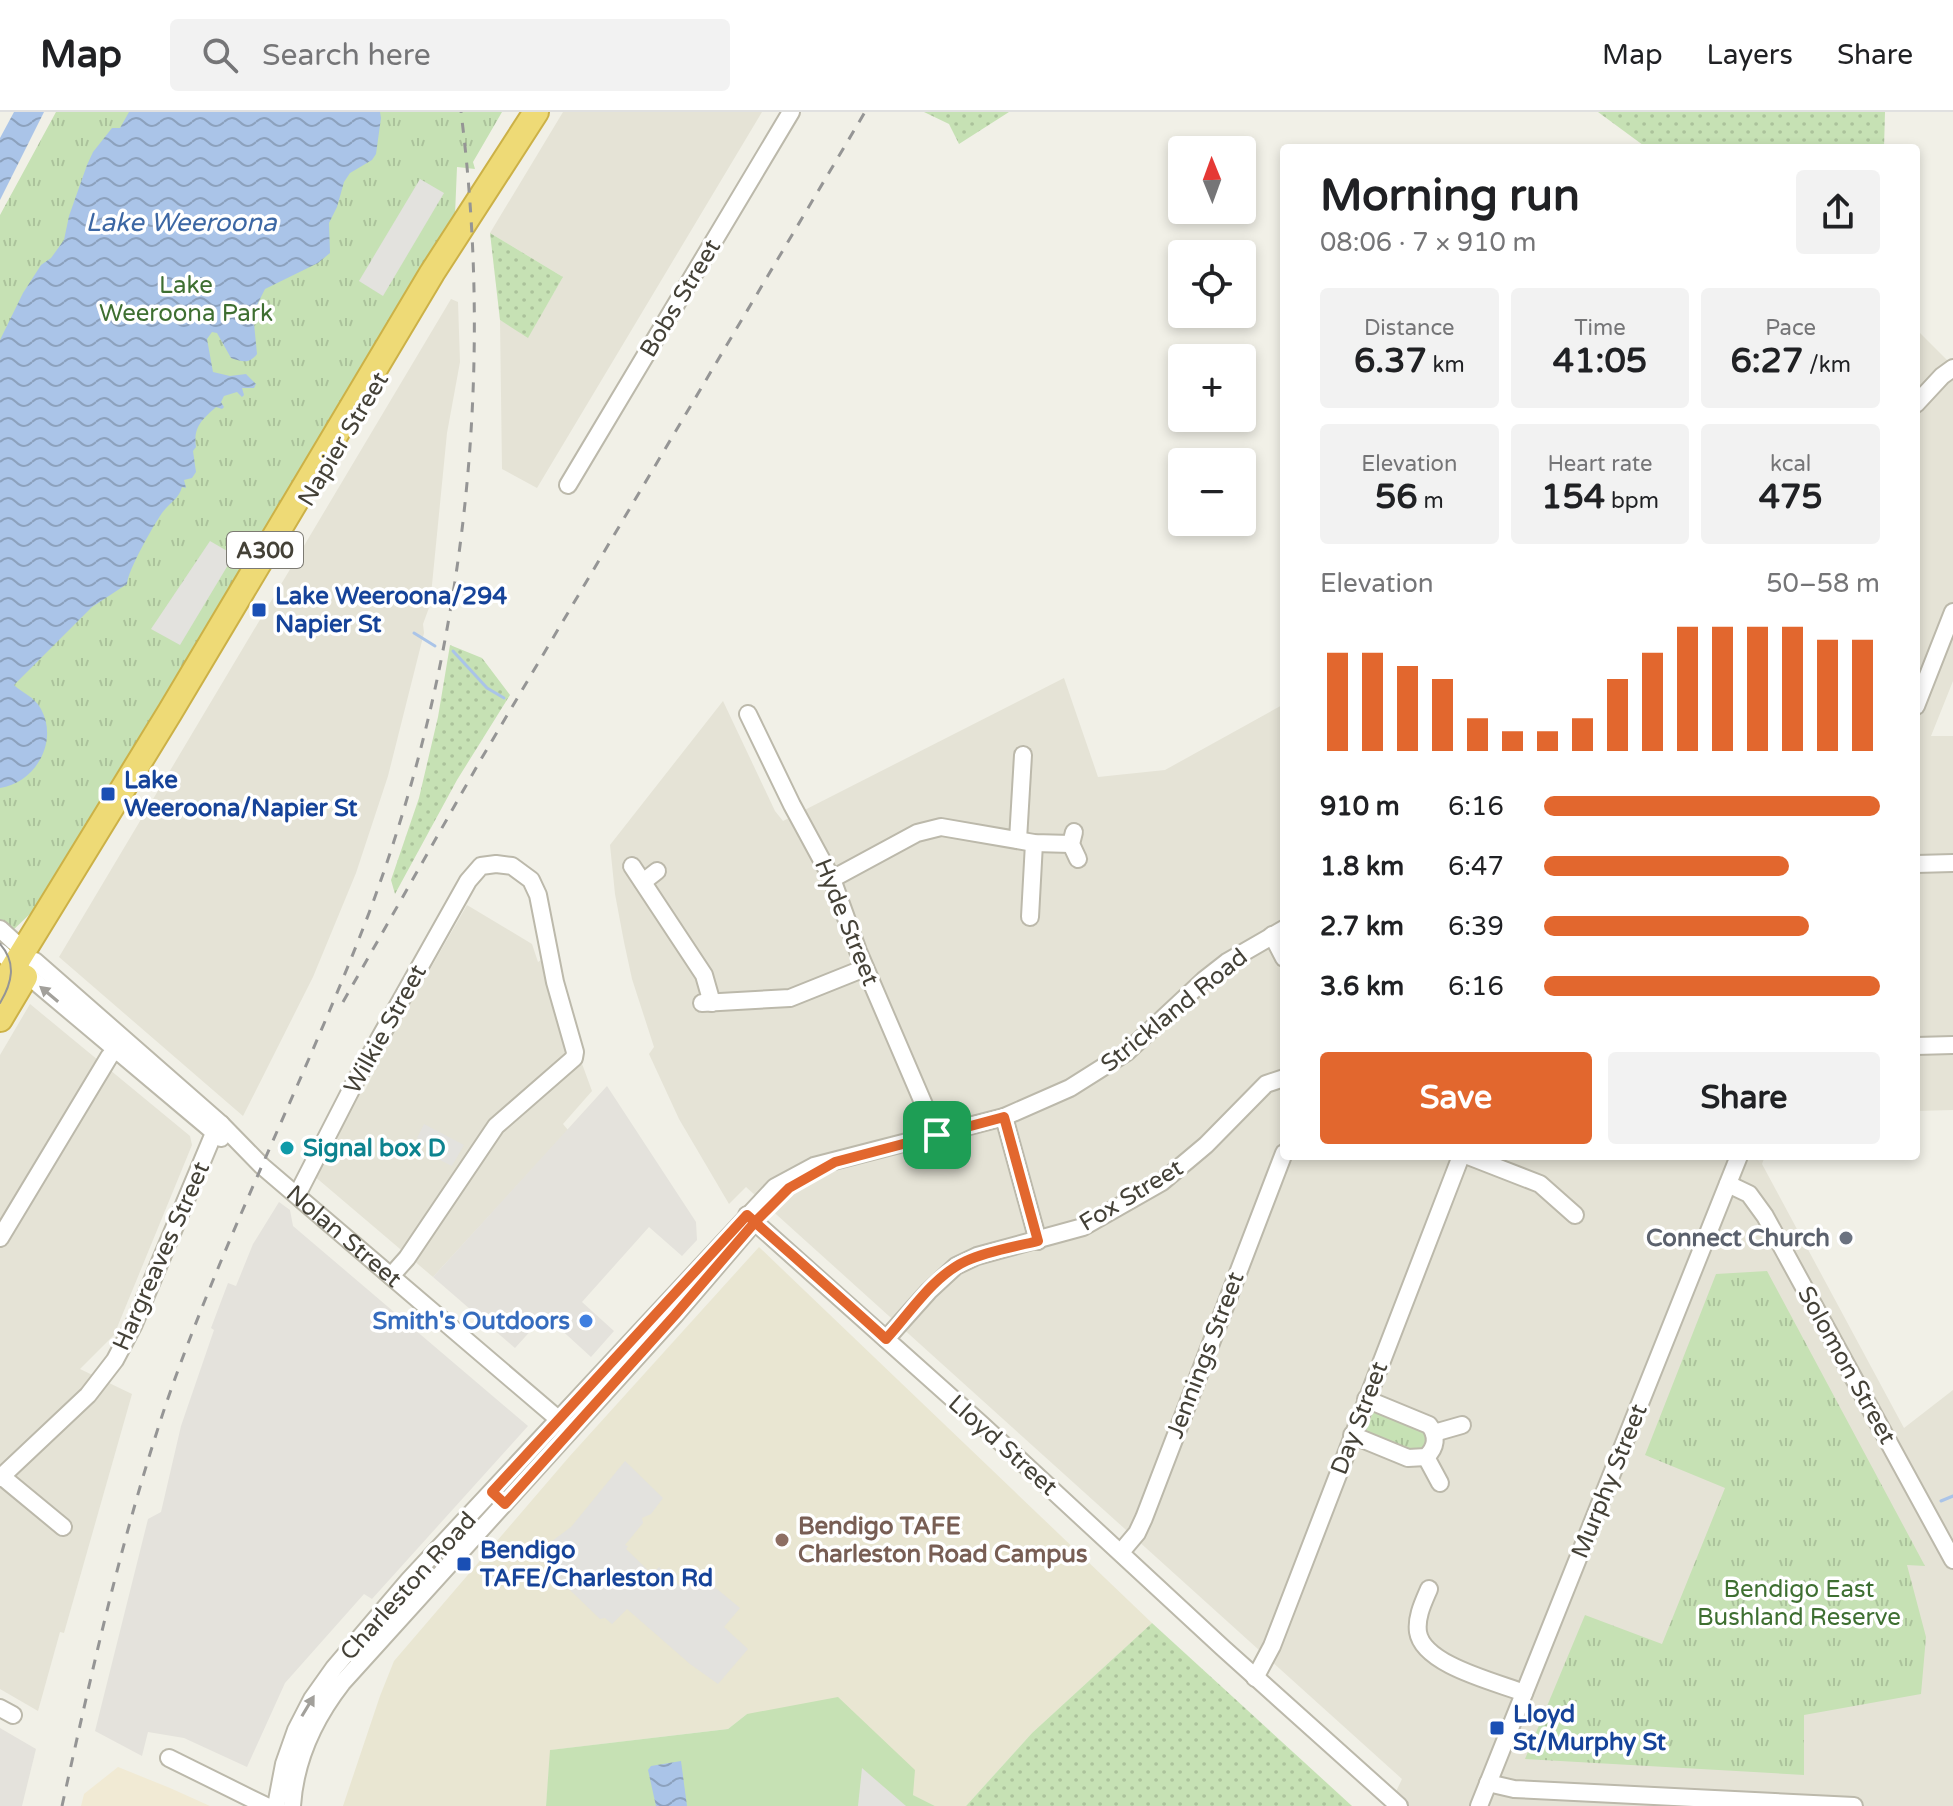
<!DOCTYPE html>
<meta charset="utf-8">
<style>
:root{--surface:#fff;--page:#f2f2f2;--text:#202124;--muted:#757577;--line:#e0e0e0;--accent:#e2672e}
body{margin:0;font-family:"Varela Round",sans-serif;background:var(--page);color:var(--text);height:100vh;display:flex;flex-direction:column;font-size:30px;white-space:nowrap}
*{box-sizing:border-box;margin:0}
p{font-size:26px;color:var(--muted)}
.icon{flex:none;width:44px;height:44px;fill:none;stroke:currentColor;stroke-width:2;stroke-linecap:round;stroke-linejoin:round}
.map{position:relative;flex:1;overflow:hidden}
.side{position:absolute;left:1280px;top:32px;width:640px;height:1016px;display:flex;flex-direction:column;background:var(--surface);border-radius:8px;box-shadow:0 4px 12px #0003}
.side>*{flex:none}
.needle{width:52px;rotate:359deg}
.tools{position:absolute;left:1168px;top:24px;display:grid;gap:16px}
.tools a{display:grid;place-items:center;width:88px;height:88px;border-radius:8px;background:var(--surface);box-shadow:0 4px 12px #0003;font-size:40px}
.pin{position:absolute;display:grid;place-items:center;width:68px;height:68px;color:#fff;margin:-34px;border-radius:16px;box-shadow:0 4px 12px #0006}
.round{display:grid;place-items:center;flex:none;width:84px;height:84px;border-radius:8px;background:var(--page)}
.overview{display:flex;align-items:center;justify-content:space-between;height:136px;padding:0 40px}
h1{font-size:44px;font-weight:800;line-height:60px}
.stats{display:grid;grid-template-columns:repeat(3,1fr);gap:12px;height:136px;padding:8px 40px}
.stats div{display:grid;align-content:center;border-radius:8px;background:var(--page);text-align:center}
.stats b{font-size:34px;font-weight:800}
.stats small{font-size:22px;font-weight:400}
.stats p{font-size:22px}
.chart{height:224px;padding:16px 40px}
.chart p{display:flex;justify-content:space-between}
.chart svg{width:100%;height:144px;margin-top:8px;stroke:var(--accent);stroke-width:6}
.primary-button{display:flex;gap:16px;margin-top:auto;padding:16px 40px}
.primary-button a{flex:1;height:92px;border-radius:8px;background:var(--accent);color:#fff;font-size:32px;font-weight:800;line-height:92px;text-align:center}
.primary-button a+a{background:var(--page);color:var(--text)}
ul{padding:0 40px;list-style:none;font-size:26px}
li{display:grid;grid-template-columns:128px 96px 1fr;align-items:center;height:60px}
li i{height:20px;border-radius:10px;background:var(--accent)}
header{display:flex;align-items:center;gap:48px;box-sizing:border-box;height:112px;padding:0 40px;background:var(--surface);border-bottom:2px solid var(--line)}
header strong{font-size:38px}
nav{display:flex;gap:44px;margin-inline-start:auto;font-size:28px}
.search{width:560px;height:72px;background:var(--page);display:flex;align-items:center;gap:20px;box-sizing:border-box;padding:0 28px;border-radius:8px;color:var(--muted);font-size:30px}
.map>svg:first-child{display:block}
.residential{fill:#e5e3d6}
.commercial{fill:#f1ead4}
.industrial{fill:#e4e2dc}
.education{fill:#e9e6d2}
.grass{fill:url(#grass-dots)}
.park{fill:url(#park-tufts)}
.pitch{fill:#c6e1b4}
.parking{fill:#e3e2de}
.water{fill:url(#water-waves)}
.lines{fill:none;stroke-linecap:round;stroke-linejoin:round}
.stream{stroke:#aac4e8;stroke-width:3}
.minor-casing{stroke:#bcb9ab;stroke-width:20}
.highway-casing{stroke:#ccb147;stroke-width:28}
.minor{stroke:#fff;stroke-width:16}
.highway{stroke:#eeda76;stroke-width:24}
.tram{stroke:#959595;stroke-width:2}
.rail{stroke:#959595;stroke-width:3;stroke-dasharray:10 10;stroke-linecap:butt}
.oneway{fill:#a2a09b}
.route-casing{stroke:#fff;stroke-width:16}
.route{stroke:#e2672e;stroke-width:10}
.transit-dot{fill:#1a4fb4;stroke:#fff;stroke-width:3}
.culture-dot{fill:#0f9aa8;stroke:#fff;stroke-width:3}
.worship-dot{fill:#6b7280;stroke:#fff;stroke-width:3}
.shop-dot{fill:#3f7fe0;stroke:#fff;stroke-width:3}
.education-dot{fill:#8d6e63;stroke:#fff;stroke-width:3}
.labels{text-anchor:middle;stroke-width:7;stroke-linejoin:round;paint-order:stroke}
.shield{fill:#fff;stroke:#7c7a73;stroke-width:2}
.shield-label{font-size:22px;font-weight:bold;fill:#444137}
.park-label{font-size:24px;fill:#3e6f31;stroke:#fff}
.street-label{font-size:24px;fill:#444137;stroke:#fff}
.transit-label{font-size:24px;font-weight:bold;fill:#164399;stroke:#fff;text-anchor:start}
.culture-label{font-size:24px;font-weight:bold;fill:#0d838f;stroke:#fff;text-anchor:start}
.worship-label{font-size:24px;font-weight:bold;fill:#5b616d;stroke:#fff;text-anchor:end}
.shop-label{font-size:24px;font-weight:bold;fill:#366cbe;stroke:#fff;text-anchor:end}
.education-label{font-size:24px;font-weight:bold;fill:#785e54;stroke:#fff;text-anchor:start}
.water-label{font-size:26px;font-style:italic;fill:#3c67a4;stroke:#fff}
</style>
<header>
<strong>Map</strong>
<div class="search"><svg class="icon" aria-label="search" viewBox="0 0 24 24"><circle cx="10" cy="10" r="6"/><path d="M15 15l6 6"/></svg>Search here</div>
<nav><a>Map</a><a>Layers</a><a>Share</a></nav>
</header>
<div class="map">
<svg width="1953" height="1694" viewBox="0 0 1953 1694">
<defs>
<pattern id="grass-dots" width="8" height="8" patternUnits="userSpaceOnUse" patternTransform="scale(2)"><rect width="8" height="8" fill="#c6e1b4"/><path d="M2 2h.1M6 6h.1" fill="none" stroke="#abc29b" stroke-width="1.8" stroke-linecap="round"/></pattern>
<pattern id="park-tufts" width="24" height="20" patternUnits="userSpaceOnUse" patternTransform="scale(2)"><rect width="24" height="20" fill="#c6e1b4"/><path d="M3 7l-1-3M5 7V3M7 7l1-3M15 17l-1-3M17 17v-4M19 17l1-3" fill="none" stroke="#abc29b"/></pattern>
<pattern id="water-waves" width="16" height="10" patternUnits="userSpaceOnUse" patternTransform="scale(2)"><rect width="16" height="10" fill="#aac4e8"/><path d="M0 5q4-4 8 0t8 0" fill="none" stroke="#8ca1bd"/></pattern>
</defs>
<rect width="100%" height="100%" fill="#f1f0e7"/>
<g class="residential">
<polygon points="563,0 762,0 537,376 502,357 500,208 528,225 563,165 490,121"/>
<polygon points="451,187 458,190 460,250 447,321 430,493 423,512 424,521 388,664 356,761 313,865 243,1004 59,845"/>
<polygon points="1916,217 1953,254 1953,569 1931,624 1953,624 1953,998 1916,999"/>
<polygon points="1064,566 1098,665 1165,658 1284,592 1284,1044 1765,1044 1762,1052 1904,1316 1953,1278 1953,1694 1389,1694 1402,1667 746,1075 729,1092 679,1007 649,942 654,935 632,867 624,830 615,782 610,733 723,589 775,699 783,709"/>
<polygon points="467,793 532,832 538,850 541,848 568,943 581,949 592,979 563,1012 568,1018 433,1165 313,1063 356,977 364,980 394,920"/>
<polygon points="30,892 190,1024 192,1033 114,1223 80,1257 132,1282 64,1521 60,1520 38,1599 0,1577 0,943"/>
</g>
<polygon class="commercial" points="118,1655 170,1676 210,1694 81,1694 84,1682"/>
<g class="industrial">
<polygon points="607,974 696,1110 697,1128 682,1144 649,1115 582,1190 614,1219 591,1245 545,1203 515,1236 433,1165"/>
<polygon points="279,1090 290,1098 293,1114 528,1314 372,1487 364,1482 285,1571 247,1655 184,1626 148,1620 142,1644 95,1619 148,1407 161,1400 181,1314 214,1218 211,1216 228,1171 236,1174 253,1132"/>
<polygon points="0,1616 36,1637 22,1694 0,1694"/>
</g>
<polygon class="education" points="759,1135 1152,1511 1032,1621 966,1694 935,1694 747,1602 728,1617 551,1638 546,1694 343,1694 380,1584 394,1549 569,1345"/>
<g class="grass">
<polygon points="924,0 1009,0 959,32 949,12"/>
<polygon points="1598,0 1885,0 1884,36 1647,36"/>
<polygon points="490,121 563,165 528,226 500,208"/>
<polygon points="450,533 482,546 510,583 457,668 395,782 391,768 419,686 438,605"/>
<polygon points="1152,1511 1352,1694 966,1694 1032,1621"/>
</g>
<g class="park">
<polygon points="56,0 502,0 473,50 475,57 457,55 455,103 51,776 30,802 11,820 0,812 0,103"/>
<polygon points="1767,1159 1925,1454 1907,1453 1926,1525 1921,1582 1804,1603 1804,1663 1525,1647 1585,1503 1662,1532 1725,1376 1645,1343 1716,1162"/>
<polygon points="1374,1298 1419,1312 1430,1327 1420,1342 1365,1320"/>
</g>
<polygon class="pitch" points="838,1585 915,1658 913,1683 935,1694 546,1694 550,1638 728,1617 747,1602"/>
<g class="parking">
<polygon points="420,67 444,81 383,184 359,169"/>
<polygon points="210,429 234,443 180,533 151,517"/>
<polygon points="424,1012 464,1033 452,1054 426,1041 430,1033 417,1026"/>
<polygon points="625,1349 663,1386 651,1402 642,1406 643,1411 625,1433 628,1434 626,1437 652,1462 659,1455 684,1478 699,1462 740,1496 724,1515 748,1537 718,1572 690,1552 627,1497 612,1512 605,1506 600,1507 546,1455 548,1432 571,1415"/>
<polygon points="862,1656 906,1694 858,1694"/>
</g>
<g class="water">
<polygon points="14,0 44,0 0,88 0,26"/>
<path d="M129 0H380L381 6 376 42 372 48 350 61 344 70 337 95 329 111 330 141 318 151 265 177 253 201 257 242C249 253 241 249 231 246L217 221 212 220 207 227 213 260 230 264 246 262 256 272 254 276H242L244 283 242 285 237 280 224 284 221 290 224 295 222 297 216 295C203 307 193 314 196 335L193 339 196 360 192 366 184 368 186 376 182 375C179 387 169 391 162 401 153 414 128 458 127 472L92 495 14 573C22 581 34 584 41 597 59 630 35 671 0 676V228L23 181 41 153 51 146 64 128 69 104 87 53 93 40 112 16H120Z"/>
<polygon points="681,1649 687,1694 656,1694 648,1658 651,1654"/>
</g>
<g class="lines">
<g class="stream">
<polyline points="414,521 435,534"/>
<polyline points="453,539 487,576 504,586"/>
<polyline points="1941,1389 1953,1384"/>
</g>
<defs>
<g id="minor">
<polyline points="1916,292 1942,264 1953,256"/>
<polyline points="568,373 791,0"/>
<polyline points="1916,594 1953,500"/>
<polyline points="748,602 792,693 832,767 858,839 937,1023"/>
<polyline points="1074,720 1071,732 1078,747"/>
<polyline points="1018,728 1023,643"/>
<polyline points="1916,752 1953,751"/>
<polyline points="632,754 704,863 712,891"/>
<polyline points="832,767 917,721 941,715 1034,731 1071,732"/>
<polyline points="643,770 657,759"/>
<polyline points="1030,805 1034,731"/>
<polyline points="0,817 23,838"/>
<polyline points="1272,823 1284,846"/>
<polyline points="0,840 14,852"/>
<path id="s1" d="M35 849 221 1012 262 1054 564 1312"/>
<polyline points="26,862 221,1026"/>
<polyline points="702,891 790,886 865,856"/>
<polyline points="1916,934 1953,933"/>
<polyline points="1004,1005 1038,1129"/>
<polyline points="1468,1044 1540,1072 1575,1103"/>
<polyline points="1728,1072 1749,1082 1765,1104 1953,1448"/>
<polyline points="297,1083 355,970 468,769 481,754 496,752 512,754 531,768 538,783 555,870 575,940 574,946 496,1014 407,1146 391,1164"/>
<polyline points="747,1103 981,1312 1223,1536 1399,1694"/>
<polyline points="0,1126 109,945 121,931"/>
<polyline points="886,1227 929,1179 956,1154 977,1144 1083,1115 1162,1070 1206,1033 1266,972 1284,966"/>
<polyline points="1434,1321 1462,1313"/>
<path d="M1352 1323 1408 1346 1426 1345C1436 1336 1438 1324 1429 1313L1366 1287"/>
<polyline points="1426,1345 1440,1371"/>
<polyline points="0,1363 63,1415"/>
<polyline points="0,1366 88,1283 115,1248 134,1212 214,1021 221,1012"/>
<polyline points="1121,1440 1137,1421 1144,1406 1284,1041"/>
<path d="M1429 1477C1423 1491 1416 1505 1418 1520 1423 1553 1496 1570 1524 1581"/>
<polyline points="1255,1566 1272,1534 1461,1044"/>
<polyline points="0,1596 13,1603"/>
<polyline points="169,1646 266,1694"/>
<polyline points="1488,1671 1514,1677 1854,1694"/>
<polyline points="276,1694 284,1652 296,1618 312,1587 334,1556 409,1468 775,1075 814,1054 1004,1005 1070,976 1127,940 1204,868 1227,850 1284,817"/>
<path d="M292 1694C295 1648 314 1607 342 1571L675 1203 752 1113"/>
<polyline points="1479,1694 1739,1044"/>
</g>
<g id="highway">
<polyline points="0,877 170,600 432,161 536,0"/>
<polyline points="0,907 25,865"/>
</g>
</defs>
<use href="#minor" class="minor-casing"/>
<use href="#highway" class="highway-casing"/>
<use href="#minor" class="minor"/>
<use href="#highway" class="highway"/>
<path class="tram" d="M0 832C17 851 12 871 0 891"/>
<g class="rail">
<polyline points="343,890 480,649 865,0"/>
<path d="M62 1694C92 1559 122 1423 166 1292 224 1124 306 966 369 801 464 547 495 269 461 0"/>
</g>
</g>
<defs><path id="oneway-solid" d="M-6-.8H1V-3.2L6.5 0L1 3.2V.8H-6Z" transform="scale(2)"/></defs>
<g class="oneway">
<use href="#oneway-solid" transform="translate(49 882) rotate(-140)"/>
<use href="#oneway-solid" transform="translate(308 1594) rotate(-59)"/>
</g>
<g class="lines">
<defs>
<path id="route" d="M937 1023 835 1050 789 1076 755 1110 675 1203 505 1392 492 1380 747 1103C793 1144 840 1185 886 1227 910 1201 933 1164 966 1149 988 1139 1014 1135 1038 1129L1004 1005 937 1023"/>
</defs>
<use href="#route" class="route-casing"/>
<use href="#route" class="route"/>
</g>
<g class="transit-dot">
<rect x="251" y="490" width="16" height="16" rx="4"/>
<rect x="100" y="674" width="16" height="16" rx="4"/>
<rect x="456" y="1444" width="16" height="16" rx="4"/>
<rect x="1489" y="1608" width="16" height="16" rx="4"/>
</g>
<circle class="culture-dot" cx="287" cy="1036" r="8"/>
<circle class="worship-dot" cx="1846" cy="1126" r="8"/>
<circle class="shop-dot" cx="586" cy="1209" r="8"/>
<circle class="education-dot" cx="782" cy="1428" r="8"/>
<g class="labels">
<rect class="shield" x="227" y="420" width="76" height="36" rx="6"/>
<g class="shield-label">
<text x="265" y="446">A300</text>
</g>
<g class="park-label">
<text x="186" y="181">Lake<tspan x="186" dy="28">Weeroona Park</tspan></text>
<text x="1799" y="1485">Bendigo East<tspan x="1799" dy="28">Bushland Reserve</tspan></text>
</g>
<g class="street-label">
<text transform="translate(680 186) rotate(-59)" y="8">Bobs Street</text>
<text transform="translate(343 327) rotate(-59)" y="8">Napier Street</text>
<text transform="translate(847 810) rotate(68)" y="8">Hyde Street</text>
<text transform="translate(1174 898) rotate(-39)" y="8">Strickland Road</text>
<text transform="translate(385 917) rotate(-61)" y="8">Wilkie Street</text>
<text transform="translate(1131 1083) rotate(-31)" y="8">Fox Street</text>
<text dy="8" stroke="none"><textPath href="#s1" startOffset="414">Nolan Street</textPath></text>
<text transform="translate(161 1144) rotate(-66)" y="8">Hargreaves Street</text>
<text transform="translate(1205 1243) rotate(-69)" y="8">Jennings Street</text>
<text transform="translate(1847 1253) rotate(61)" y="8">Solomon Street</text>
<text transform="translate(1359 1306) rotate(-69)" y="8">Day Street</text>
<text transform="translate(1003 1333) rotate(42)" y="8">Lloyd Street</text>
<text transform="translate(1609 1369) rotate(-68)" y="8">Murphy Street</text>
<text transform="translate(408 1474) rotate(-48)" y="8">Charleston Road</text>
</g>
<g class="transit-label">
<text x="275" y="492">Lake Weeroona/294<tspan x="275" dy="28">Napier St</tspan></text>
<text x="124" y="676">Lake<tspan x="124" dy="28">Weeroona/Napier St</tspan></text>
<text x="480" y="1446">Bendigo<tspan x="480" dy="28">TAFE/Charleston Rd</tspan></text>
<text x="1513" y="1610">Lloyd<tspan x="1513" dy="28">St/Murphy St</tspan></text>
</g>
<g class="culture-label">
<text x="303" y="1044">Signal box D</text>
</g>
<g class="worship-label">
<text x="1830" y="1134">Connect Church</text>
</g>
<g class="shop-label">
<text x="570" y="1217">Smith's Outdoors</text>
</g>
<g class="education-label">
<text x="798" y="1422">Bendigo TAFE<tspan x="798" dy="28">Charleston Road Campus</tspan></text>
</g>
<g class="water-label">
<text x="181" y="119">Lake Weeroona</text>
</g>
</g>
</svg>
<div class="tools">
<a><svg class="needle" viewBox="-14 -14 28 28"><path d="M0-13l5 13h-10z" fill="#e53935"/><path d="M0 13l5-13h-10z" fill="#757577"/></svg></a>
<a><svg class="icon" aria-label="locate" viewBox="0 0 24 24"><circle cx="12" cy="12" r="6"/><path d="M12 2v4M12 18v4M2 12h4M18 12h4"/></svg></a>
<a>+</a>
<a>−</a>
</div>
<div class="pin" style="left:937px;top:1023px;background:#1e9e55"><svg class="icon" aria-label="arrive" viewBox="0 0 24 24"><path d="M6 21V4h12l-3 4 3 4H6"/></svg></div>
<section class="side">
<div class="overview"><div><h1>Morning run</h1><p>08:06 · 7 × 910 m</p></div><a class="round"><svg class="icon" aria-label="share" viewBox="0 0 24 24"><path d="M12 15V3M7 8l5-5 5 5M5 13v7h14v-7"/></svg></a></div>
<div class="stats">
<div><p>Distance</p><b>6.37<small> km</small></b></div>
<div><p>Time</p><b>41:05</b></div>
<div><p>Pace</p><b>6:27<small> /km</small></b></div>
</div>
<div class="stats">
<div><p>Elevation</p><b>56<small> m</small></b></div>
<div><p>Heart rate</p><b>154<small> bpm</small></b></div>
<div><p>kcal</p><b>475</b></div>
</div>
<div class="chart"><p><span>Elevation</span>50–58 m</p>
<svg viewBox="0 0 160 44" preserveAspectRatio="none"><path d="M5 44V14M15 44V14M25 44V18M35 44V22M45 44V34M55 44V38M65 44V38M75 44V34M85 44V22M95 44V14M105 44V6M115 44V6M125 44V6M135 44V6M145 44V10M155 44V10"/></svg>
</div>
<ul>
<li><b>910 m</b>6:16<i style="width:100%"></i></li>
<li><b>1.8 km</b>6:47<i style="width:73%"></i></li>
<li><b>2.7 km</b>6:39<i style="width:79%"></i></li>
<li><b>3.6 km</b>6:16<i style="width:100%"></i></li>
</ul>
<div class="primary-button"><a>Save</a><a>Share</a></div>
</section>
</div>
